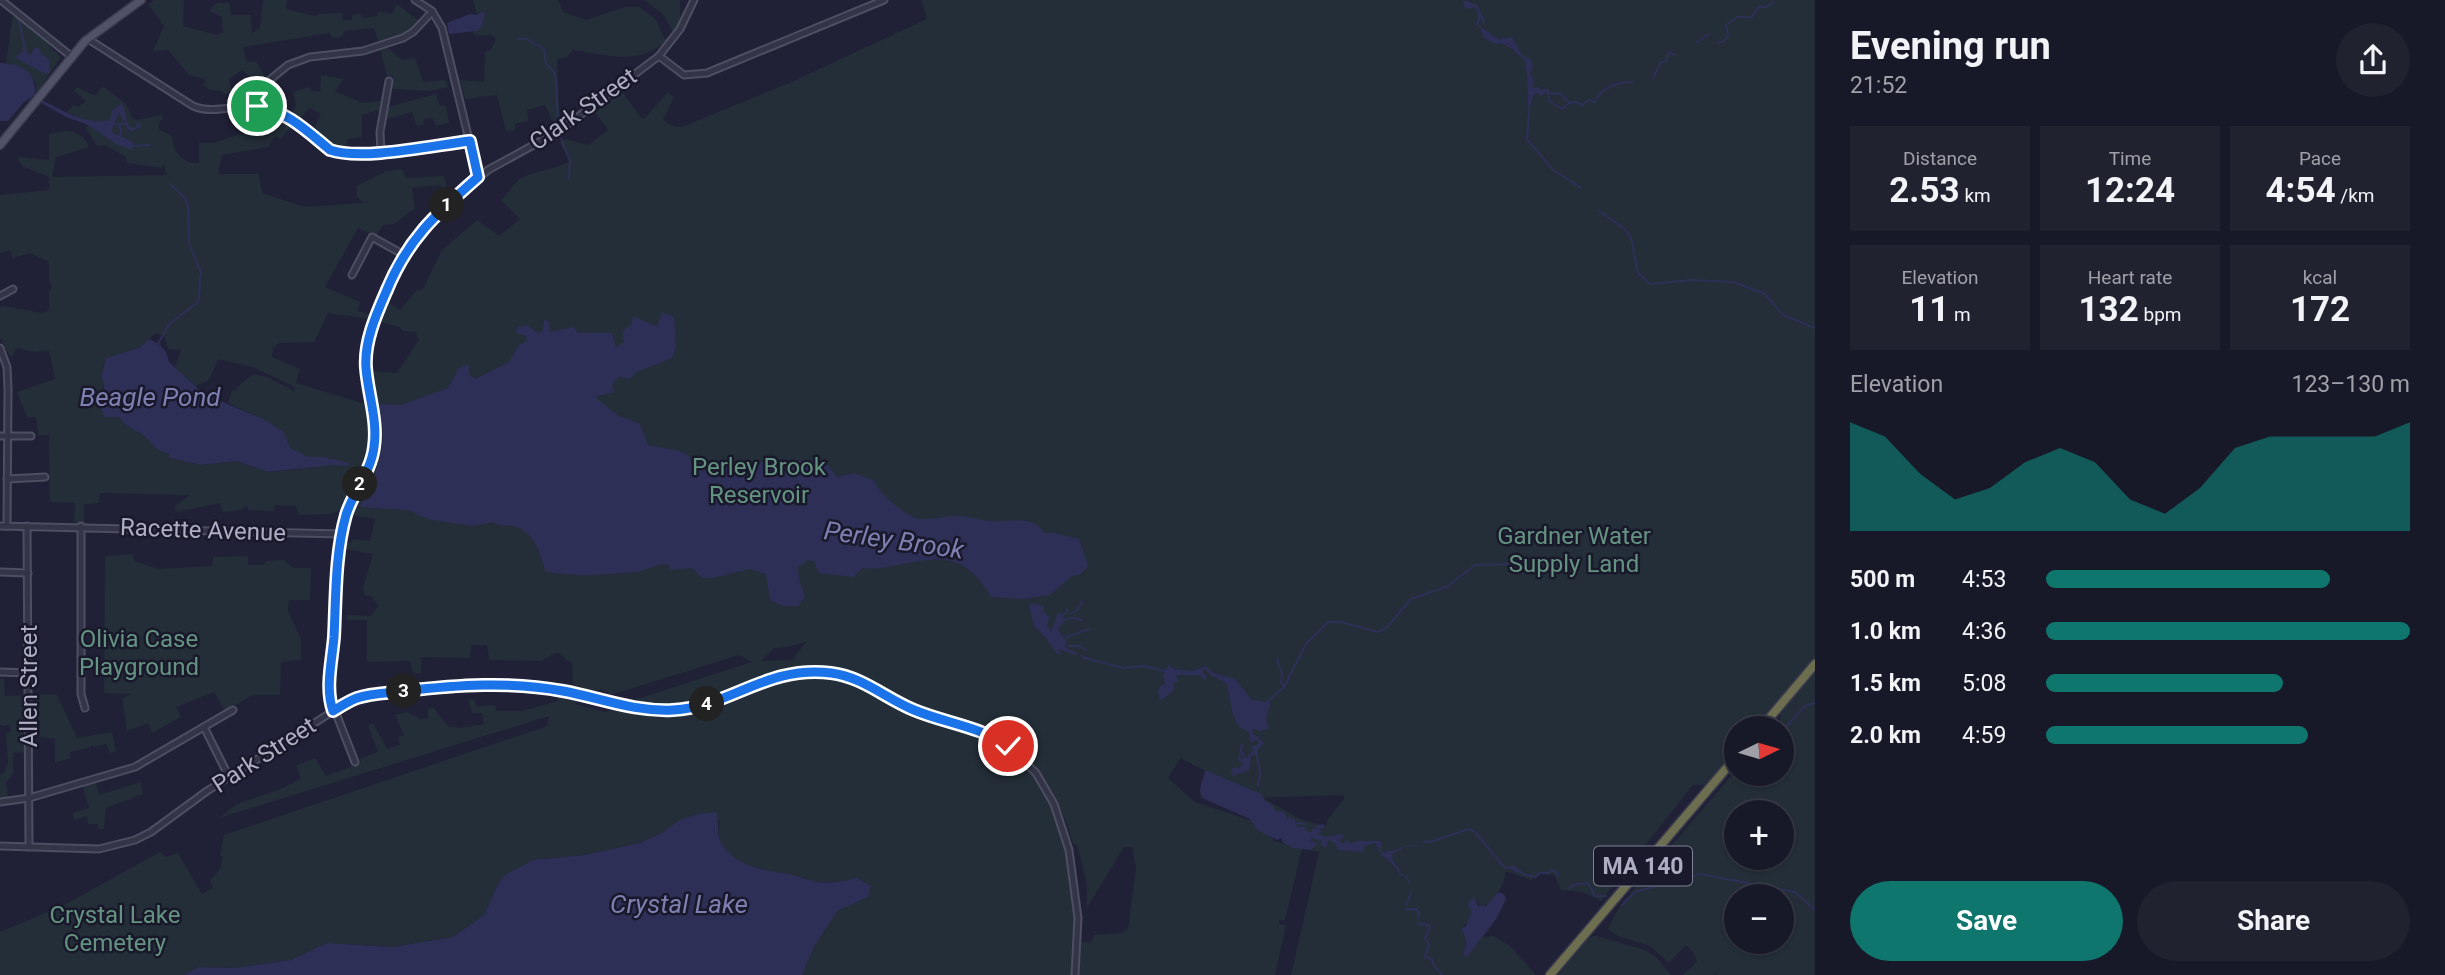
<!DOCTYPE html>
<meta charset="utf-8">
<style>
:root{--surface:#181928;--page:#212230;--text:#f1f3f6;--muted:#9fa0a8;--line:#363845;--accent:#0f766e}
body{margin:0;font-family:Roboto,sans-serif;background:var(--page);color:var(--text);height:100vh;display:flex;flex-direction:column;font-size:26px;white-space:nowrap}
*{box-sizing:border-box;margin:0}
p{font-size:23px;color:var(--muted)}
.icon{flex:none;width:38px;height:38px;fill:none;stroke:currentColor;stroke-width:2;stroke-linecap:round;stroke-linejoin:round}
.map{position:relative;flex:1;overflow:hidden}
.side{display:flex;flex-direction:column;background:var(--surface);width:630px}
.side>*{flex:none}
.needle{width:46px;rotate:85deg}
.fabs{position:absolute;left:1724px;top:716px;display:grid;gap:14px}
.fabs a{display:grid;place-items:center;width:70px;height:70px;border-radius:50%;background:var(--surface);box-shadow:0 2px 5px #0004,0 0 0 2px var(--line);font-size:35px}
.pin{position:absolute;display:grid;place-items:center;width:60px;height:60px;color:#fff;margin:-30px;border:4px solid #fff;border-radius:50%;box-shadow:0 2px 7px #0007}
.km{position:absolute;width:35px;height:35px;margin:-18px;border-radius:50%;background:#222;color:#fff;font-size:19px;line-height:35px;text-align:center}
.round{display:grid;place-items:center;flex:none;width:74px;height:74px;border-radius:37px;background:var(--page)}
.overview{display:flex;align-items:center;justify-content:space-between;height:119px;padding:0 35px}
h1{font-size:38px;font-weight:700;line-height:52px}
.stats{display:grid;grid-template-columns:repeat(3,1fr);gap:10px;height:119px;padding:7px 35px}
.stats div{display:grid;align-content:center;border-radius:0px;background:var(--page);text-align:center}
.stats b{font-size:35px;font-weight:700}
.stats small{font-size:19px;font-weight:400}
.stats p{font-size:19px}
.chart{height:196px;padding:14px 35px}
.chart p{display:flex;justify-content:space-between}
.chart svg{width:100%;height:126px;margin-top:7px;fill:var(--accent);opacity:.7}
.action{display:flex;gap:14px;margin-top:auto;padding:14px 35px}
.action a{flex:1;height:80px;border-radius:42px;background:var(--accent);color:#fff;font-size:28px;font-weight:700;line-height:80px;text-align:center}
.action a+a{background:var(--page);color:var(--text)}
ul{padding:0 35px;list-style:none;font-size:23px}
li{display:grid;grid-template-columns:112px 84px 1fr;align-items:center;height:52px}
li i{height:18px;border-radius:9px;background:var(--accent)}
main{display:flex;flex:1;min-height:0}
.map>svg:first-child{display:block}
.green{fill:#232e38;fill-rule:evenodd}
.water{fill:#2e2f57}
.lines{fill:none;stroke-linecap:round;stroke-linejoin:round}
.stream{stroke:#2e2f57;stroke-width:2}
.minor-casing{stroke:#4e4e62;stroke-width:9}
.major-casing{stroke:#3d3d50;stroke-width:10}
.highway-casing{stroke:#3b3b4e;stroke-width:11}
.minor{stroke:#333447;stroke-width:5}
.major{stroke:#515267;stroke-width:7}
.highway{stroke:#6d6d50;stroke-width:8}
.route-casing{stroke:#fff;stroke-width:14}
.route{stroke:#1a73e8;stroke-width:9}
.labels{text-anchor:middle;stroke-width:5;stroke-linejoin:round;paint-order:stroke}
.shield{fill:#19192b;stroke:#818196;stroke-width:2}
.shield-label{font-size:23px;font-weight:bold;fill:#adadc4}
.street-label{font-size:24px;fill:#adadc4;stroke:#19192b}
.park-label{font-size:24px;fill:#659382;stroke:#19192b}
.water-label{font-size:26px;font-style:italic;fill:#7d7fb1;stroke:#19192b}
</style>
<main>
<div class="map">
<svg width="1815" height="975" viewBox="0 0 1815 975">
<rect width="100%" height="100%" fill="#202136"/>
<g class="green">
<path d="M155 0H184L183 26 217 35 223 32 222 17 210 11C214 2 220 2 230 3L231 15H251L252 33 260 28 263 0H287L286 8 289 10 315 16 318 14 342 13 343 20H352V15L361 14 363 18 377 16 379 11 392 14 397 4 419 21C407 34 395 38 379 43L374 28 344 31 342 37 331 38 330 33 243 47 247 62 256 61 265 76 257 83 242 70 229 79 232 93 223 94 221 91 210 90 203 85 206 80 189 75 168 50 153 51 164 26 148 4Z"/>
<path d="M473 0H558L563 12 586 20 625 7H640L656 20 666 41C639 66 606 55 573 50L567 57 557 59 560 126 556 128 545 105 527 110 528 121 515 124V130L506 131 497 95 465 99 460 80 484 82 485 52 491 49 496 40 493 35 479 36 474 34 473 31H477L481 12 477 15Z"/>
<polygon points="644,0 680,0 680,24 673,32 662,13"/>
<path d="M921 0H1815V975H1717L1715 973 1713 975H1682L1697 962 1693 952 1686 945 1669 963 1650 946 1618 936 1607 929 1622 903 1733 774H1782V728H1773L1781 720 1778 707 1763 728H1736V764L1719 784 1693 785 1601 901 1582 892 1561 890 1554 875 1541 874 1531 880 1508 872H1505C1506 884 1493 904 1481 907L1476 900 1470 920 1461 929C1466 938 1468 945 1463 954L1466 958 1482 937 1494 936 1510 946 1536 975H1291L1319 852 1302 849 1285 920H1279V924L1286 925 1275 975H802L815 945 857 878C841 882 824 885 808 880 803 878 798 876 793 875 768 871 732 868 720 842 718 836 719 826 719 820H681L662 833 640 843 584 855 533 860 498 884 484 915 453 937 392 947 327 943 291 960 235 968 199 967 184 975H0V932L64 905 160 852 166 857 178 853 202 894 213 888 210 880 220 869 223 857 220 856 224 835 547 726 549 716 219 818 237 804 281 789 301 779 296 765 315 758 326 776 361 763 360 759 378 752 368 726 373 723 387 749 400 745 398 737 404 735 395 715 407 712 421 719 428 718V708H434L448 726 460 728 484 724 482 713H472L468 700 474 699 477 706 495 705 496 711H522L558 701 557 691 584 699 575 704 605 712 617 709 652 713H679L697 710 778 679 783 673 753 681 704 702 686 705 641 706 636 704 637 699 752 662 739 655 611 695 601 689 589 692 573 686 572 664 557 652 541 661 489 660 487 645H471L470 658 421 657V673H413L410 661 367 662V620H347V615L371 616 378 606 372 597 365 595 363 588 373 554 346 549V544L351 542 353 539 370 541 375 519 351 515 353 508H345L331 514 299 515 296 506 275 505 274 511 248 510 247 506 241 510 223 512 220 503 177 512 174 507 190 495 100 493 99 503 84 504V522H74L75 503 50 502 49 435H38L36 417H27L17 392 55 379 49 350 35 352 17 348 11 358 0 338V308L3 306 42 313 49 310V291L52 287 49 280V262L30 253 13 258 10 250 0 253V195L49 190V177L22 166 17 157 49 160V134C65 129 83 129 89 147L56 157 52 177 167 175 164 165 162 166V168L127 163 126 157 105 145 97 146 86 128 90 122 66 112 74 105 78 107 86 101 74 91 77 87 95 96 103 86 126 104 132 118 137 120 162 115 163 118 159 122V129L172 136C173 150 181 164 199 163V143H214L264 126 270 115 293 124 281 139 275 136 268 147 222 155 218 174H259L262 193 305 207 364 203 357 197V186L386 171 402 169 406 178 444 176 449 195 444 197 441 185 412 188 415 208 394 224 383 225 376 236 358 228 325 287 360 302 358 311 373 315 371 319 328 313 314 342 279 343 273 348 272 357 300 369 296 383 375 407 371 371 397 373 419 340 415 332 403 331 399 327 379 321 387 302 400 310 416 291 423 289 442 250 477 220 499 236 520 219 501 200C509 194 511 185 520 179 534 170 557 170 569 161L560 143 565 139 588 145 608 130 595 112 622 91 641 118H645L668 92 674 97 663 120 675 127H682L789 83 927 19ZM156 333 164 336 168 349 181 350 175 368 196 386 209 380 218 359 255 368 295 387 294 391 267 377 254 374 241 383 235 391 232 390 228 403 261 418 303 469 268 472 237 461 201 465 169 458V454C153 450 154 441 141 434 132 428 125 427 119 417H104L99 402 104 397 102 370 106 358 139 348ZM806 642 792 660 761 661 774 648 787 647ZM1004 750 1025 758 1053 792 1067 824 1073 844 1077 845 1087 884V908L1124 847H1132L1136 868 1128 928 1121 933 1094 935 1091 942H1075C1078 898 1070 829 1045 791 1034 773 1018 763 1004 750ZM1182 756V759L1258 798 1343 795 1344 799 1328 819 1326 826 1302 820 1263 798 1260 810 1310 835 1321 834 1305 840 1301 849 1275 841 1252 821 1195 802 1168 778ZM1736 812H1782V858H1736ZM1736 896H1782V942H1736Z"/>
<polygon points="15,15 50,43 49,46 61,57 35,95 36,83 14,65 6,63 12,19"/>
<polygon points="388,48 402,60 415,58 423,82 445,80 448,87 430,91 393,89 393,76 387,76 380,50"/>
<polygon points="321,75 344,79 335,91 362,103 381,101 379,110 362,115 362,137 348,139 347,149 334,147 315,127 321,114 309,108 299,120 292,114 296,105 293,92 309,87 312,91 320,92"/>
<polygon points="436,94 440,106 446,106 449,123 436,126 433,118 424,119 423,125 417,126 412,112 385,120 387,107"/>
<polygon points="133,554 134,561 158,569 212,566 213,557 248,556 248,565 265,565 266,561 284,560 293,568 311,568 310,600 289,600 288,611 301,639 301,660 281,662 280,695 253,695 225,711 214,692 176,707 181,717 152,733 148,723 127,731 122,699 131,694 104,693 105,556"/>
<polygon points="0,679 4,679 5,696 25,695 27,752 13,753 13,774 6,782 8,797 0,799 0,774 4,772 8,763 6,734 11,731 9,725 2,726 0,723"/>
<polygon points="34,694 57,695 77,738 112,732 116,751 110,753 106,744 94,747 91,744 91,747 70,752 70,758 55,763 55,739 34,736"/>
<polygon points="141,782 143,794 106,808 104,829 98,830 98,824 88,824 87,816 74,820 73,813 89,808 83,787 96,783 99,795"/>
<polygon points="1596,936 1645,950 1656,957 1671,975 1558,975 1588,937"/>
</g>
<g class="water">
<path d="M1463 0 1477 5 1485 21 1483 25 1481 17 1478 25 1498 39 1512 37 1522 55 1531 60 1533 67 1530 73 1534 80 1532 88 1538 87 1542 90 1548 88 1550 99 1555 105 1549 102 1546 92 1542 96 1537 93 1533 96 1529 112C1526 94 1530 78 1524 59L1517 54 1511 45 1505 43 1495 44 1484 38 1481 29 1476 24 1478 17 1476 7 1465 9Z"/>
<polygon points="481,12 485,13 482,27 477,31 449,34 447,23 470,14 477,15"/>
<polygon points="24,46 30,56 35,48 39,48 41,54 49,59 50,73 44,73 14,57 22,53"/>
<path d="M0 63C22 64 36 71 35 95L24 102 8 121H0Z"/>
<path d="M41 100C64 110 85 126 110 120L112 111 122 103 129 127 134 128 139 122 141 126 133 131 128 130 119 112 111 132 133 142 132 150 116 144 88 125 66 117 40 102Z"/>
<path d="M662 312 674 317 676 348 672 358 637 372 630 379 619 377 612 384 614 392 595 397 617 415 640 424 648 445 679 451 690 456 692 469 725 463 823 460 838 477 854 473 875 481C876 492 908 518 919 519 929 520 942 517 952 516 965 515 976 520 989 521 1011 523 1030 513 1045 533H1054L1079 539 1088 566 1081 574 1071 577 1050 595 1023 599 991 597C968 559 950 555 907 563 891 566 879 570 863 568L853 577 818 573 815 562 808 560 798 567 799 580 805 597 798 606H783L770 600 766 574 750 569 712 578H702L693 568 671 570 667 564C655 564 646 571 635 572 606 574 573 578 545 571 540 552 535 533 514 526 505 524 503 528 492 522L473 526 428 519 408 510 360 507C378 470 389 446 379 404L401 405 448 388 459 368 468 364 470 376 476 379 509 362 519 345 527 341 526 336 516 333 517 327 527 325 538 333 543 331 544 319 549 322 550 332 574 327 578 333H612L616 347 624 342 622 331 631 325 633 317C642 318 647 324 657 326Z"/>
<path d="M149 339 160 345 166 352 169 362 204 394 261 418 283 431 290 448 308 457H323L349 463V466L332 465 268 472 237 461 201 465 169 458V454C152 450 153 441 141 434 132 428 125 427 119 417H104L99 402C108 393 103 387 102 375 102 369 105 364 106 358L139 348Z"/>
<polygon points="1031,603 1044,606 1044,613 1050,617 1047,625 1051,632 1058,613 1063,614 1064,621 1058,630 1067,642 1065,644 1067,646 1064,647 1091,659 1084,660 1079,653 1075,655 1059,649 1061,654 1056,653 1046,638 1034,626 1029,606"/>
<path d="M1168 665 1174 669 1193 671 1206 666 1213 673 1235 679 1252 700 1271 703 1266 718 1269 728 1261 731 1252 729 1253 733 1264 743 1258 749 1257 758 1254 754 1251 757 1249 770 1233 776 1231 774V769L1235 767 1239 769 1243 763 1238 760 1241 743 1243 744 1240 758 1244 759 1253 751 1252 747 1260 743 1256 740 1250 743 1249 732C1228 725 1233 700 1226 683L1211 675 1205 669 1202 671 1207 677 1205 680 1199 675H1176L1178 682H1173L1175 687C1173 691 1164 700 1160 700L1158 692 1160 686 1165 684 1163 676Z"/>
<path d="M1205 770 1261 794 1265 801 1271 804 1277 812 1283 811 1286 815 1287 820 1289 817 1295 819 1297 827H1305L1306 831 1312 832V828L1314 830 1315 826 1323 832 1318 833 1325 837 1343 834V838L1338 840 1343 843 1348 840 1349 844 1358 841H1381L1382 848 1380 847 1379 849 1384 853 1388 851C1395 853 1402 844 1413 846 1417 844 1419 840 1425 842L1418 843 1416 846 1405 847 1392 854 1393 858 1391 859 1399 868 1400 873C1416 879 1414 896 1405 908H1417L1420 912 1418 921 1421 924 1418 923 1417 911 1404 910 1412 886 1403 875H1400C1394 861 1378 857 1376 843L1364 846V852L1338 850 1335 843 1328 840 1326 848 1321 845V841L1312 838 1310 841 1318 843 1311 850 1293 848 1282 842V838L1277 840 1257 830 1250 819 1202 798C1197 789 1204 779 1205 770Z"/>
<path d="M716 812C720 822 716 835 721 843 737 869 767 870 793 875 799 876 804 879 809 880 825 885 841 882 857 878L871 886 868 897 837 911 815 945 802 975H184L199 967 235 968 291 960 327 943 392 947 453 937 484 915 498 884 505 875 533 860 584 855 640 843 662 833 680 820 698 814Z"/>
<path d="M1498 892 1504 894 1506 899 1497 918 1466 958 1463 953C1468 945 1466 938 1461 929L1466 926 1472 911 1468 905 1471 899 1475 898 1478 906H1486Z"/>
</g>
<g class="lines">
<g class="stream">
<polyline points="18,18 25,48"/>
<polyline points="519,39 527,39 544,49 546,64 554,72 556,80 558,126"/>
<polyline points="1503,43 1513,48"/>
<polyline points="1696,43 1709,34"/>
<polyline points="1718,43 1724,41 1728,36 1726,25 1737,17 1752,17 1759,7 1766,7 1774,2"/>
<polyline points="1653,78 1661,62 1666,61 1669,52 1675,55"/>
<polyline points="1548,93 1560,94 1569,102"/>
<path d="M1554 104 1562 109 1569 103 1576 102 1583 105 1588 100 1595 102C1601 88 1617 82 1632 82"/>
<polyline points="1529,111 1527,139 1553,170 1581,188"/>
<polyline points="113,124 125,124"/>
<polyline points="118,124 121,129 120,137"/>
<polyline points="560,136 570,161 569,179"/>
<polyline points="132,146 150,145"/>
<polyline points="1599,211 1625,229 1631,238 1638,273 1650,284 1691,280 1734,282 1765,294 1783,315 1815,328"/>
<path d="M157 346 169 324 198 302C201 292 198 283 201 273L189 243 188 205 184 197 170 184"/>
<polyline points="1070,614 1077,610 1083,601"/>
<polyline points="1062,615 1067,612 1067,609"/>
<polyline points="1063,620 1072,618 1082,620"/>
<polyline points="1066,637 1089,629"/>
<polyline points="1068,646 1079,646 1086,650"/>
<polyline points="1088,659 1124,668 1144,666 1168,672"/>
<polyline points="1284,687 1306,644 1328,622 1341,622 1378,632 1387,627 1411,599 1448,586 1475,565 1557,563"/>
<polyline points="1266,703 1284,687 1281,682 1282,674 1277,659"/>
<polyline points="1782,731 1805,706 1815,703"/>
<polyline points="1241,749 1245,760"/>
<polyline points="1257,756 1260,773 1258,786"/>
<polyline points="1296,823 1306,824"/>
<polyline points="1317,827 1323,825"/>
<polyline points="1317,828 1324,827"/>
<polyline points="1424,842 1433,841 1469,829 1475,832 1505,868 1515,867 1523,874 1535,877 1540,873 1549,873 1551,870 1556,872 1558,877"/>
<polyline points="1511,867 1516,871 1521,872"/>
<polyline points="1569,888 1577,884 1588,883 1595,896 1606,896"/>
<polyline points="1622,905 1635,892 1700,874 1795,892 1815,910"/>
<polyline points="1419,924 1429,925 1430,927 1425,938 1429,945 1425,957 1432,959 1433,964 1442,975"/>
</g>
<defs>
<g id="minor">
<polyline points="1,0 72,57"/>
<polyline points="415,0 432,11 442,28 478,177"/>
<path d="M88 39 193 106C217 116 242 101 267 108 293 115 308 136 330 150 350 161 443 144 469 141"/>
<polyline points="659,56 684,75 707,73 884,0"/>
<polyline points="238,106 288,65 310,57 363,51 403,38 413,32 432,12"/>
<polyline points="381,152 380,132 389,81"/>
<polyline points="352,275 372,237 404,255"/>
<polyline points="0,296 13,289"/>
<polyline points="0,348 7,367 8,389 7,526"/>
<polyline points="0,436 31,436"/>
<polyline points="7,479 45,477"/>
<polyline points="0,526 342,534"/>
<polyline points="27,526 29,847"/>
<polyline points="81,526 81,694 85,708"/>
<polyline points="0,572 28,573"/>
<polyline points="0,672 28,673"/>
<polyline points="204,727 229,777"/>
<polyline points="355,762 330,698 337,586 346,515 367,470 374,449 375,428 366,355 370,335 387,289 409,247 439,212 488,170 559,131 659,56 680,29 694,0"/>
<polyline points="0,802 29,798 135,767 233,710"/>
<polyline points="0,846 99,849 135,840 151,832 207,791 335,710 364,696 492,685 564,691 636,709 671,710 702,705 781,675 802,672 834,674 863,683 917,711 989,735 1008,746 1036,773 1054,804 1069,850 1078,918 1075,975"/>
</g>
<polyline id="major" points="0,145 85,41 141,0"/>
<g id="highway">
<polyline points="1761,728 1815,664"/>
<polyline points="1550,975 1736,757"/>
</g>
</defs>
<use href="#minor" class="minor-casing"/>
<use href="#major" class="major-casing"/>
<use href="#highway" class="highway-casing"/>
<use href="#minor" class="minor"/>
<use href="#major" class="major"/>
<use href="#highway" class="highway"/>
</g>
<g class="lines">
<defs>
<path id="route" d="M257 106C287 111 308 132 330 150 362 161 435 145 470 141L478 177C436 214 408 238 386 292 376 315 364 342 366 368 368 394 378 421 374 447 371 472 353 492 346 515 335 554 336 597 334 637 332 661 325 688 333 711 341 706 349 701 357 698 371 693 389 693 404 691 457 685 510 681 563 691 601 698 634 712 673 710 731 707 766 665 831 673 863 677 885 698 914 710 945 723 979 726 1008 746"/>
</defs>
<use href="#route" class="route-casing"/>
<use href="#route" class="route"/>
</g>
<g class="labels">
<rect class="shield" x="1594" y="846.5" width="98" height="39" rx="5"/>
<g class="shield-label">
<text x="1643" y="874">MA 140</text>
</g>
<g class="street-label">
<text transform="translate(583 109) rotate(-35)" y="8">Clark Street</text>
<text transform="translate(203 530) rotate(2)" y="8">Racette Avenue</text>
<text transform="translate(29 686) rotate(-90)" y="8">Allen Street</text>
<text transform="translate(264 755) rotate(-33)" y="8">Park Street</text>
</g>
<g class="park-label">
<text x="759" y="475">Perley Brook<tspan x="759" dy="28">Reservoir</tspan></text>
<text x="1574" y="544">Gardner Water<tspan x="1574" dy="28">Supply Land</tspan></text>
<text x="139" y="647">Olivia Case<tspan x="139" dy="28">Playground</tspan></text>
<text x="115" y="923">Crystal Lake<tspan x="115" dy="28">Cemetery</tspan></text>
</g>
<g class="water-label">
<text x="150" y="406">Beagle Pond</text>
<text transform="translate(894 540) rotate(8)" y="9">Perley Brook</text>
<text x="679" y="913">Crystal Lake</text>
</g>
</g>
</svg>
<div class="fabs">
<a><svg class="needle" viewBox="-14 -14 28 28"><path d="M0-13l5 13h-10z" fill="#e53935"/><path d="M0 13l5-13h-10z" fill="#9fa0a8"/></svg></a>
<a>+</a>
<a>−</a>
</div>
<div class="pin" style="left:257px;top:106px;background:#1e9e55"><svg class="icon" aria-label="arrive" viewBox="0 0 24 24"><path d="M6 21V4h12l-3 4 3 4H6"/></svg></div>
<div class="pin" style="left:1008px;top:746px;background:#d93025"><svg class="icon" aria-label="check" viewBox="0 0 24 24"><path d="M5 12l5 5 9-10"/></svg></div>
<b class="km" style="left:447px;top:205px">1</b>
<b class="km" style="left:360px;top:484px">2</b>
<b class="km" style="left:404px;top:691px">3</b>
<b class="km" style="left:707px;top:704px">4</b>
</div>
<section class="side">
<div class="overview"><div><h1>Evening run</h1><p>21:52</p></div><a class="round"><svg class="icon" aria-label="share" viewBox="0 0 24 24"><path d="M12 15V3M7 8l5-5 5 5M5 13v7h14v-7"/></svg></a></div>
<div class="stats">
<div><p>Distance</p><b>2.53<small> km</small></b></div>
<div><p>Time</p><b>12:24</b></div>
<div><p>Pace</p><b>4:54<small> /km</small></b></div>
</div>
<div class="stats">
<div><p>Elevation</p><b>11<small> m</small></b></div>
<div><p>Heart rate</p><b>132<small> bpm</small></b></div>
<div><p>kcal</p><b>172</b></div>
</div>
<div class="chart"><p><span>Elevation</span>123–130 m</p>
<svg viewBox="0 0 160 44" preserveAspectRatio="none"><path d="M0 44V6L10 11L20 24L30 33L40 29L50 20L60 15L70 20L80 33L90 38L100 29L110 15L120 11L130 11L140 11L150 11L160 6V44z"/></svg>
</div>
<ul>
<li><b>500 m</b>4:53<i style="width:78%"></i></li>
<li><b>1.0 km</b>4:36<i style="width:100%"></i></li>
<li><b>1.5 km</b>5:08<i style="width:65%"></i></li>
<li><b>2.0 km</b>4:59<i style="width:72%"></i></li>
</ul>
<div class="action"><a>Save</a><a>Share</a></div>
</section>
</main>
